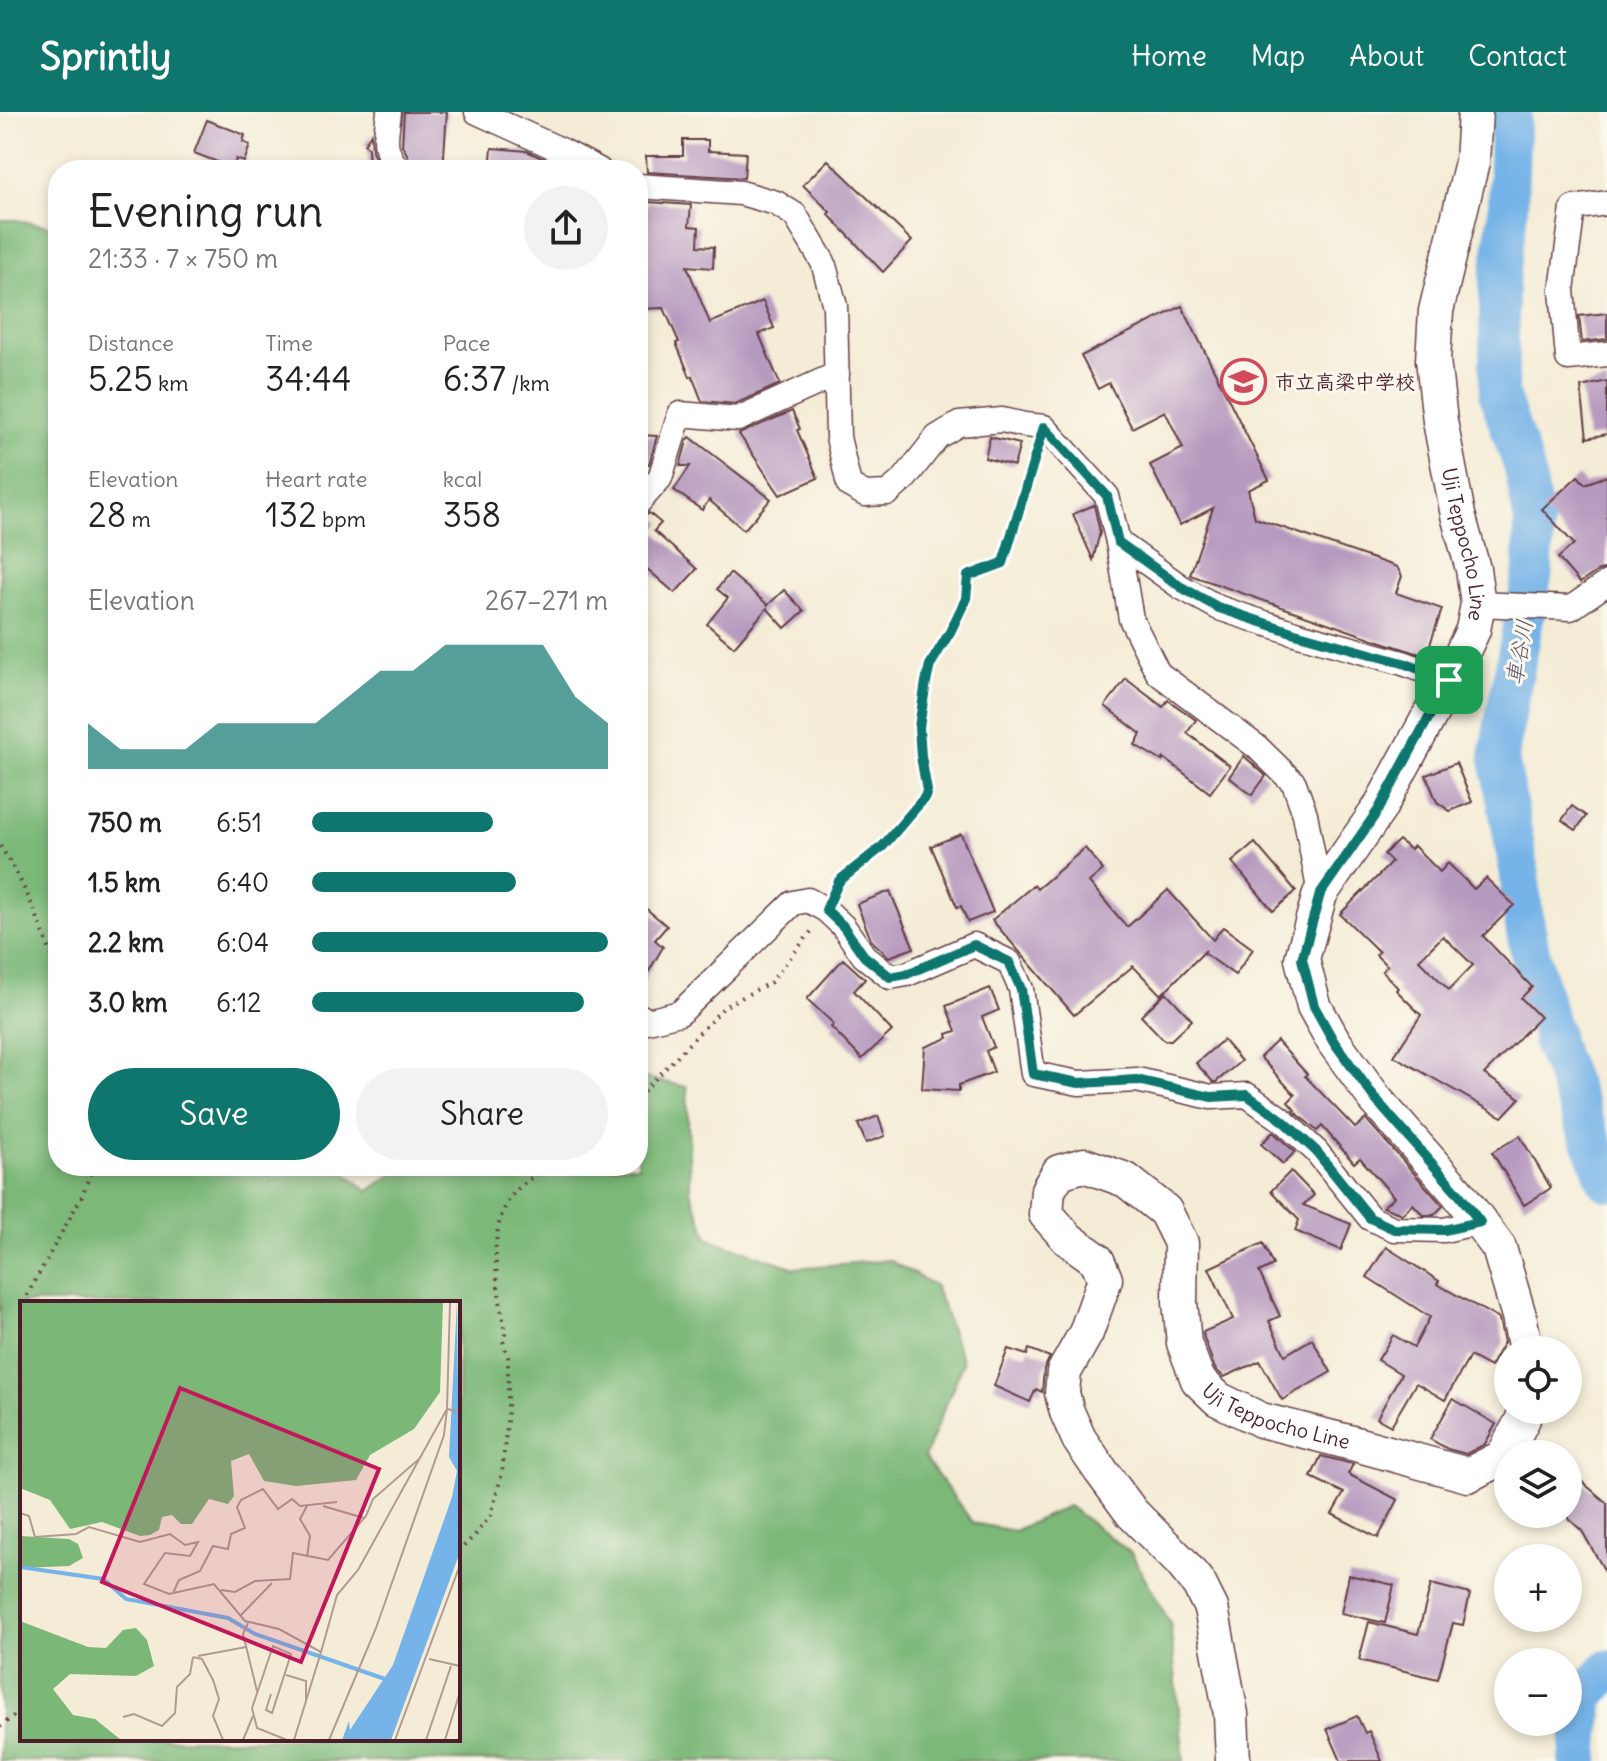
<!DOCTYPE html>
<meta charset="utf-8">
<style>
:root{--surface:#fff;--page:#f2f2f2;--text:#222;--muted:#767676;--accent:#0f766e}
body{margin:0;font-family:Delius,"Klee One",sans-serif;background:var(--page);color:var(--text);height:100vh;display:flex;flex-direction:column;font-size:30px;white-space:nowrap}
*{box-sizing:border-box;margin:0}
p{font-size:26px;color:var(--muted)}
.icon{flex:none;width:44px;height:44px;fill:none;stroke:currentColor;stroke-width:2;stroke-linecap:round;stroke-linejoin:round}
.map{position:relative;flex:1;overflow:hidden}
.side{position:absolute;left:48px;top:48px;width:600px;height:1016px;display:flex;flex-direction:column;background:var(--surface);border-radius:32px;box-shadow:0 4px 12px #0003}
.side>*{flex:none}
.buttons{position:absolute;left:1494px;top:1224px;display:grid;gap:16px}
.buttons a{display:grid;place-items:center;width:88px;height:88px;border-radius:50%;background:var(--surface);box-shadow:0 4px 12px #0003;font-size:40px}
.pin{position:absolute;display:grid;place-items:center;width:68px;height:68px;color:#fff;margin:-34px;border-radius:16px;box-shadow:0 4px 12px #0006}
.round{display:grid;place-items:center;flex:none;width:84px;height:84px;border-radius:42px;background:var(--page)}
.overview{display:flex;align-items:center;justify-content:space-between;height:136px;padding:0 40px}
h1{font-size:44px;font-weight:600;line-height:60px}
.stats{display:grid;grid-template-columns:repeat(3,1fr);gap:12px;height:136px;padding:8px 40px}
.stats div{display:grid;align-content:center}
.stats b{font-size:34px;font-weight:600}
.stats small{font-size:22px;font-weight:400}
.stats p{font-size:22px}
.chart{height:224px;padding:16px 40px}
.chart p{display:flex;justify-content:space-between}
.chart svg{width:100%;height:144px;margin-top:8px;fill:var(--accent);opacity:.7}
.primary-button{display:flex;gap:16px;margin-top:auto;padding:16px 40px}
.primary-button a{flex:1;height:92px;border-radius:48px;background:var(--accent);color:#fff;font-size:32px;font-weight:600;line-height:92px;text-align:center}
.primary-button a+a{background:var(--page);color:var(--text)}
ul{padding:0 40px;list-style:none;font-size:26px}
li{display:grid;grid-template-columns:128px 96px 1fr;align-items:center;height:60px}
li i{height:20px;border-radius:10px;background:var(--accent)}
header{display:flex;align-items:center;gap:48px;box-sizing:border-box;height:112px;padding:0 40px;background:var(--accent);color:#fff}
header strong{font-size:38px}
nav{display:flex;gap:44px;margin-inline-start:auto;font-size:28px}
.map>svg:first-child{display:block}
.forest{fill:#7bb878;stroke:#626c52;stroke-width:2;fill-rule:evenodd}
.lines{fill:none;stroke-linecap:round;stroke-linejoin:round}
.river{stroke:#75b3e8;stroke-width:40}
.building{fill:#b79abf;fill-rule:evenodd}
.minor-casing{stroke:#643e45;stroke-width:27}
.secondary-casing{stroke:#643e45;stroke-width:37}
.path{stroke:#643e45;stroke-width:4;stroke-dasharray:2 6;stroke-linecap:butt}
.minor{stroke:#fff;stroke-width:24}
.secondary{stroke:#fff;stroke-width:34}
.route-casing{stroke:#fff;stroke-width:16}
.route{stroke:#0f766e;stroke-width:10}
.labels{text-anchor:middle;stroke-width:6;stroke-linejoin:round;paint-order:stroke}
.poi-label{font-size:20px;font-weight:bold;fill:#4a1f2b;stroke:#fbf7ec;text-anchor:start}
.street-label{font-size:20px;fill:#4a1f2b;stroke:#fbf7ec}
.water-label{font-size:22px;font-style:italic;fill:#59536d;stroke:#fbf7ec}
.inset-river{fill:none;stroke:#75b3e8;stroke-width:4}
.inset-road{fill:none;stroke:#b09a92;stroke-width:2}
.view{fill:#c2185b;fill-opacity:0.15;stroke:#c2185b;stroke-width:4}
.inset-edge{fill:none;stroke:#4a1f2b;stroke-width:4}
</style>
<header>
<strong>Sprintly</strong>
<nav><a>Home</a><a>Map</a><a>About</a><a>Contact</a></nav>
</header>
<div class="map">
<svg width="1607" height="1649" viewBox="0 0 1607 1649">
<rect width="100%" height="100%" fill="#fbf7ec"/>
<filter id="ink" filterUnits="userSpaceOnUse"><feTurbulence type="fractalNoise" baseFrequency=".0125" numOctaves="2"/><feDisplacementMap in="SourceGraphic" scale="16" xChannelSelector="R" yChannelSelector="G"/><feConvolveMatrix kernelMatrix="1 2 1 2 8 2 1 2 1" color-interpolation-filters="sRGB"/></filter>
<filter id="wash" filterUnits="userSpaceOnUse"><feTurbulence type="fractalNoise" baseFrequency=".006" numOctaves="4" result="noise"/><feDisplacementMap in="SourceGraphic" scale="32" xChannelSelector="R" yChannelSelector="G"/><feGaussianBlur stdDeviation="1.8" result="paint"/><feColorMatrix in="noise" values="0 0 0 0 0 0 0 0 0 0 0 0 0 0 0 0 0 1.4 0 .05"/><feComposite in="paint" operator="in"/></filter>
<g filter="url(#wash)">
<rect width="100%" height="100%" fill="#f4ecd6"/>
<path class="forest" d="M0 108H17L58 116V1054H337L368 1079 405 1054H638V964L687 975 690 1079 709 1127 795 1156 889 1148 935 1174 963 1251 924 1345 973 1411 1014 1419 1068 1394 1131 1441 1170 1511 1184 1649H0ZM22 1191H458V1627H22Z"/>
<g class="lines">
<g class="river">
<path d="M1512 0 1510 20 1508 97 1499 174V283L1524 356 1534 410 1533 459 1504 612 1499 646 1520 763C1521 816 1537 869 1551 919L1553 920 1552 928 1607 1069"/>
<polyline points="1579,1649 1584,1586 1607,1558"/>
</g>
</g>
<g id="blocks">
<g class="building">
<polygon points="404,0 447,0 443,58 414,58 411,50 402,33"/>
<polygon points="207,8 245,23 243,30 250,33 244,50 236,47 233,56 194,41"/>
<polygon points="371,22 372,39 380,58 369,58 368,35 364,32"/>
<polygon points="683,28 708,28 708,39 746,41 744,66 647,60 646,44 683,44"/>
<polygon points="492,36 527,39 567,58 490,58"/>
<polygon points="828,48 912,129 883,160 828,102 830,100 803,73"/>
<polygon points="647,90 691,93 689,114 699,115 698,134 714,135 713,156 687,154 710,211 763,189 774,216 759,222 780,272 735,292 702,289 692,264 690,265 676,231 679,230 664,196 638,197 638,140 641,94 647,94"/>
<polygon points="1182,194 1269,368 1248,378 1255,406 1397,455 1402,464 1396,481 1442,497 1426,544 1376,528 1190,463 1213,396 1180,413 1150,353 1183,336 1165,299 1132,316 1109,271 1098,277 1081,244"/>
<polygon points="1607,201 1607,227 1582,230 1579,204"/>
<polygon points="1607,269 1607,322 1587,326 1581,275"/>
<polygon points="792,299 800,317 797,318 818,366 780,383 739,322"/>
<polygon points="638,323 657,324 649,352 638,351"/>
<polygon points="690,325 771,387 744,418 709,388 702,398 674,378 690,354 680,354 687,329"/>
<polygon points="990,325 1020,332 1014,354 985,346"/>
<polygon points="1578,364 1585,372 1607,364 1607,456 1598,459 1580,471 1558,446 1574,432 1542,397"/>
<polygon points="1094,393 1100,420 1093,448 1073,402"/>
<polygon points="649,401 661,411 654,419 697,457 675,481 638,449 638,406 644,405"/>
<polygon points="730,461 768,493 784,478 804,499 785,516 767,496 734,535 707,512 728,486 717,477"/>
<polygon points="1126,567 1163,595 1168,588 1196,608 1187,621 1230,654 1210,681 1164,646 1162,649 1135,633 1141,622 1105,594"/>
<polygon points="1244,644 1266,664 1252,683 1229,665"/>
<polygon points="1456,651 1472,690 1450,699 1437,690 1426,663"/>
<polygon points="1572,694 1586,704 1576,718 1562,708"/>
<polygon points="961,722 993,800 968,810 961,794 957,795 931,734"/>
<path d="M1399 728 1410 738 1414 734 1440 760 1448 751 1474 777 1486 766 1514 793 1483 824 1532 875 1521 886 1540 905 1484 962 1520 986 1502 1005 1394 944 1421 903 1396 878 1398 876 1382 859 1387 854 1376 843 1379 840 1340 802 1392 750 1384 742ZM1443 824 1473 853 1449 878 1419 848Z"/>
<polygon points="1255,731 1296,779 1273,799 1232,750"/>
<polygon points="1085,736 1103,758 1089,770 1127,815 1168,778 1213,828 1223,815 1253,837 1235,863 1204,841 1206,838 1161,883 1133,854 1074,903 992,808 1034,773 1037,777"/>
<polygon points="890,779 914,836 889,845 871,828 857,792"/>
<polygon points="638,790 667,814 655,828 663,835 638,878"/>
<polygon points="843,847 865,867 854,879 892,919 862,947 831,915 834,912 807,887"/>
<polygon points="990,876 999,898 982,905 994,935 986,939 994,960 959,973 959,979 922,977 925,935 948,926 947,922 956,919 946,894"/>
<polygon points="1166,880 1192,908 1171,928 1164,928 1141,904"/>
<polygon points="1223,928 1241,949 1216,970 1213,970 1196,951"/>
<polygon points="1277,929 1307,962 1305,964 1355,1016 1366,1007 1443,1094 1434,1103 1423,1103 1413,1092 1402,1102 1383,1095 1394,1085 1360,1046 1354,1051 1322,1014 1317,1019 1294,999 1295,998 1288,990 1295,983 1260,945"/>
<polygon points="878,1004 885,1024 866,1031 858,1012"/>
<polygon points="1273,1020 1295,1040 1283,1052 1261,1032"/>
<polygon points="1520,1024 1551,1076 1524,1093 1492,1040"/>
<polygon points="1291,1059 1314,1083 1303,1093 1351,1112 1341,1138 1295,1119 1299,1108 1271,1079"/>
<polygon points="1263,1131 1273,1153 1259,1160 1280,1204 1269,1209 1285,1243 1312,1227 1331,1260 1282,1288 1260,1249 1224,1265 1215,1257 1204,1226 1203,1220 1233,1207 1209,1156"/>
<polygon points="1386,1135 1439,1169 1437,1172 1499,1207 1504,1230 1490,1255 1470,1244 1445,1288 1416,1271 1391,1314 1377,1306 1401,1262 1378,1248 1393,1223 1414,1235 1430,1205 1367,1165"/>
<polygon points="1008,1237 1027,1243 1029,1237 1050,1245 1044,1257 1042,1280 1036,1277 1030,1290 994,1274"/>
<polygon points="1453,1287 1496,1312 1485,1332 1466,1342 1448,1337 1430,1327"/>
<polygon points="1321,1344 1353,1352 1348,1362 1398,1388 1378,1426 1332,1402 1344,1381 1311,1365"/>
<polygon points="1568,1358 1607,1391 1607,1463 1582,1419 1568,1406"/>
<polygon points="1349,1463 1394,1473 1385,1511 1341,1501"/>
<polygon points="1431,1472 1470,1482 1463,1513 1453,1511 1438,1567 1359,1548 1369,1510 1418,1522"/>
<polygon points="1357,1604 1365,1621 1369,1619 1382,1649 1341,1649 1327,1617"/>
</g>
</g>
</g>
<g filter="url(#ink)">
<use href="#blocks" fill-opacity="0" stroke="#643e45" stroke-width="2"/>
<g class="lines">
<defs>
<g id="minor">
<path d="M389 0C386 26 381 36 399 58"/>
<polyline points="477,0 563,39 599,58"/>
<polyline points="638,74 741,81 776,91 795,103 823,150 835,194 838,325 849,373 865,382 888,381 905,366 937,325 959,312 1002,308 1025,313 1044,315 1107,384 1118,430 1131,507 1158,561 1257,635 1294,671 1305,702 1320,782"/>
<polyline points="1607,91 1573,96 1562,178 1568,246 1607,242"/>
<polyline points="638,391 660,366 680,302 738,307 837,262"/>
<polyline points="1118,430 1181,475 1219,496 1295,521 1403,551 1449,568"/>
<polyline points="1478,492 1571,496 1607,471"/>
<polyline points="638,903 648,909 680,901 793,791 808,788 826,798 843,814 864,844 890,865 907,862 974,833 1009,850 1021,877 1033,962 1079,971 1137,968 1211,985 1247,983 1281,1007 1316,1039 1370,1106 1394,1117 1444,1118 1480,1110"/>
</g>
<g id="secondary">
<path id="s1" d="M1475 0 1472 50 1436 199 1433 248 1440 309 1458 403 1473 457 1478 492 1473 518 1449 568 1379 697 1320 782 1302 847 1314 894 1334 930 1376 988 1458 1081 1499 1136 1519 1204 1526 1238"/>
<path id="s2" d="M1233 1649 1231 1602 1211 1496 1199 1472 1181 1450 1132 1401 1101 1359 1079 1327 1067 1300 1062 1281 1064 1260 1086 1221 1105 1167 1097 1148 1068 1127 1046 1102 1048 1078 1059 1060 1084 1053 1126 1068 1165 1099 1181 1131 1180 1190 1184 1231 1198 1268 1218 1287 1261 1308 1352 1331 1468 1363 1503 1345 1523 1307 1525 1298"/>
</g>
</defs>
<use href="#minor" class="minor-casing"/>
<use href="#secondary" class="secondary-casing"/>
<g class="path">
<path d="M0 734C25 771 44 819 58 862"/>
<polyline points="836,777 839,769 883,734 925,685 927,679 921,644 919,615 926,570 930,553 950,520 966,487 968,464 1003,451 1036,340"/>
<polyline points="638,985 724,895 771,870 814,816"/>
<polyline points="26,1191 25,1187 82,1084 93,1054"/>
<path d="M458 1440 476 1422 491 1403 502 1361 508 1298V1245L503 1229 505 1222C499 1174 480 1107 524 1071 532 1065 542 1060 551 1054"/>
<polyline points="0,1615 22,1597"/>
</g>
<use href="#minor" class="minor"/>
<use href="#secondary" class="secondary"/>
</g>
</g>
<g class="lines" filter="url(#ink)">
<defs>
<polygon id="route" points="1044,315 1107,384 1118,430 1181,475 1219,496 1295,521 1403,551 1449,568 1379,697 1320,782 1302,847 1314,894 1334,930 1376,988 1458,1081 1480,1110 1444,1118 1394,1117 1370,1106 1316,1039 1281,1007 1247,983 1211,985 1137,968 1079,971 1033,962 1021,877 1009,850 974,833 907,862 890,865 864,844 843,814 826,798 839,769 883,734 925,685 927,679 921,644 919,615 926,570 930,553 950,520 966,487 968,464 1003,451"/>
</defs>
<use href="#route" class="route-casing"/>
<use href="#route" class="route"/>
</g>
<defs>
<symbol id="school-ring" viewBox="-11 -11 22 22"><circle r="9.5" fill="#fbf7ec" stroke="#d1495b" stroke-width="1.5"/><path d="M0-5L7-2L0 1L-7-2ZM-4 1L0 2.5L4 1V4Q0 6-4 4Z" fill="#d1495b"/></symbol>
</defs>
<g fill-rule="evenodd">
<use href="#school-ring" x="1218" y="244" width="51" height="51"/>
</g>
<g class="labels">
<g class="poi-label">
<text x="1275" y="277">市立高梁中学校</text>
</g>
<g class="street-label">
<text dy="7" stroke="none"><textPath href="#s1" startOffset="440">Uji Teppocho Line</textPath></text>
<text dy="7" stroke="none"><textPath href="#s2" startOffset="1062">Uji Teppocho Line</textPath></text>
</g>
<g class="water-label">
<text transform="translate(1519 540) rotate(-80)" y="8">車谷川</text>
</g>
</g>
<g transform="translate(20 1189)">
<rect width="440" height="440" fill="#f4ecd6"/>
<path d="M0 1H423L420 91 394 128 350 154 336 179 276 185 244 180 229 153 211 160 214 195 208 203 189 198 172 223H161L152 214 142 216 139 229 130 234 120 235 82 221 50 228 30 199 0 187ZM0 235 49 238 58 243 63 257 49 265 0 267ZM0 320 68 346 86 347 103 329 116 327 127 339 134 365 116 375 50 373 33 388 53 414 75 418 101 439H0Z" fill="#7bb878"/>
<path d="M437 1 440 251 371 439H322L329 420 330 429 373 364 432 196 437 170 429 156Z" fill="#75b3e8"/>
<path class="inset-river" d="M0 266 83 278 106 298 208 317 235 333 365 378"/>
<path class="inset-road" d="M303 205 344 217M0 212 9 215 15 236 56 233 69 226 120 241 150 233 165 244 178 241 170 255 145 252 124 283 149 293 194 283 225 320 259 328 301 351 274 439M287 256 290 235 280 218 287 205M201 289 215 291 235 280 270 278 273 252 308 259 346 215 353 198 399 158M153 292 159 279 180 270 193 245 208 248 211 233 225 227 217 206 221 199 243 188 258 208 272 198 280 205 317 201M220 315 252 282M228 322 223 333 237 390M301 351 317 294 338 269 427 108 430 1M178 355 226 346M173 356 182 358 193 379 199 398 193 415 203 439M409 358 440 365M266 374 286 380V400M251 393 246 409 252 412 271 353 253 345 232 407 237 427 267 439M103 416 114 413 142 425 155 412 157 386 170 373 173 356M223 439 233 415M309 439 356 327 424 134 427 108 440 111M375 439 440 264M406 439 431 365M425 439 440 391"/>
<path class="view" d="M160 87 359 168 281 361 82 281Z"/>
<rect width="440" height="440" class="inset-edge"/>
</g>
</svg>
<div class="buttons">
<a><svg class="icon" aria-label="locate" viewBox="0 0 24 24"><circle cx="12" cy="12" r="6"/><path d="M12 2v4M12 18v4M2 12h4M18 12h4"/></svg></a>
<a><svg class="icon" aria-label="layers" viewBox="0 0 24 24"><path d="M12 4l9 5-9 5-9-5zM3 14l9 5 9-5"/></svg></a>
<a>+</a>
<a>−</a>
</div>
<div class="pin" style="left:1449px;top:568px;background:#1e9e55"><svg class="icon" aria-label="arrive" viewBox="0 0 24 24"><path d="M6 21V4h12l-3 4 3 4H6"/></svg></div>
<section class="side">
<div class="overview"><div><h1>Evening run</h1><p>21:33 · 7 × 750 m</p></div><a class="round"><svg class="icon" aria-label="share" viewBox="0 0 24 24"><path d="M12 15V3M7 8l5-5 5 5M5 13v7h14v-7"/></svg></a></div>
<div class="stats">
<div><p>Distance</p><b>5.25<small> km</small></b></div>
<div><p>Time</p><b>34:44</b></div>
<div><p>Pace</p><b>6:37<small> /km</small></b></div>
</div>
<div class="stats">
<div><p>Elevation</p><b>28<small> m</small></b></div>
<div><p>Heart rate</p><b>132<small> bpm</small></b></div>
<div><p>kcal</p><b>358</b></div>
</div>
<div class="chart"><p><span>Elevation</span>267–271 m</p>
<svg viewBox="0 0 160 44" preserveAspectRatio="none"><path d="M0 44V30L10 38L20 38L30 38L40 30L50 30L60 30L70 30L80 22L90 14L100 14L110 6L120 6L130 6L140 6L150 22L160 30V44z"/></svg>
</div>
<ul>
<li><b>750 m</b>6:51<i style="width:61%"></i></li>
<li><b>1.5 km</b>6:40<i style="width:69%"></i></li>
<li><b>2.2 km</b>6:04<i style="width:100%"></i></li>
<li><b>3.0 km</b>6:12<i style="width:92%"></i></li>
</ul>
<div class="primary-button"><a>Save</a><a>Share</a></div>
</section>
</div>
